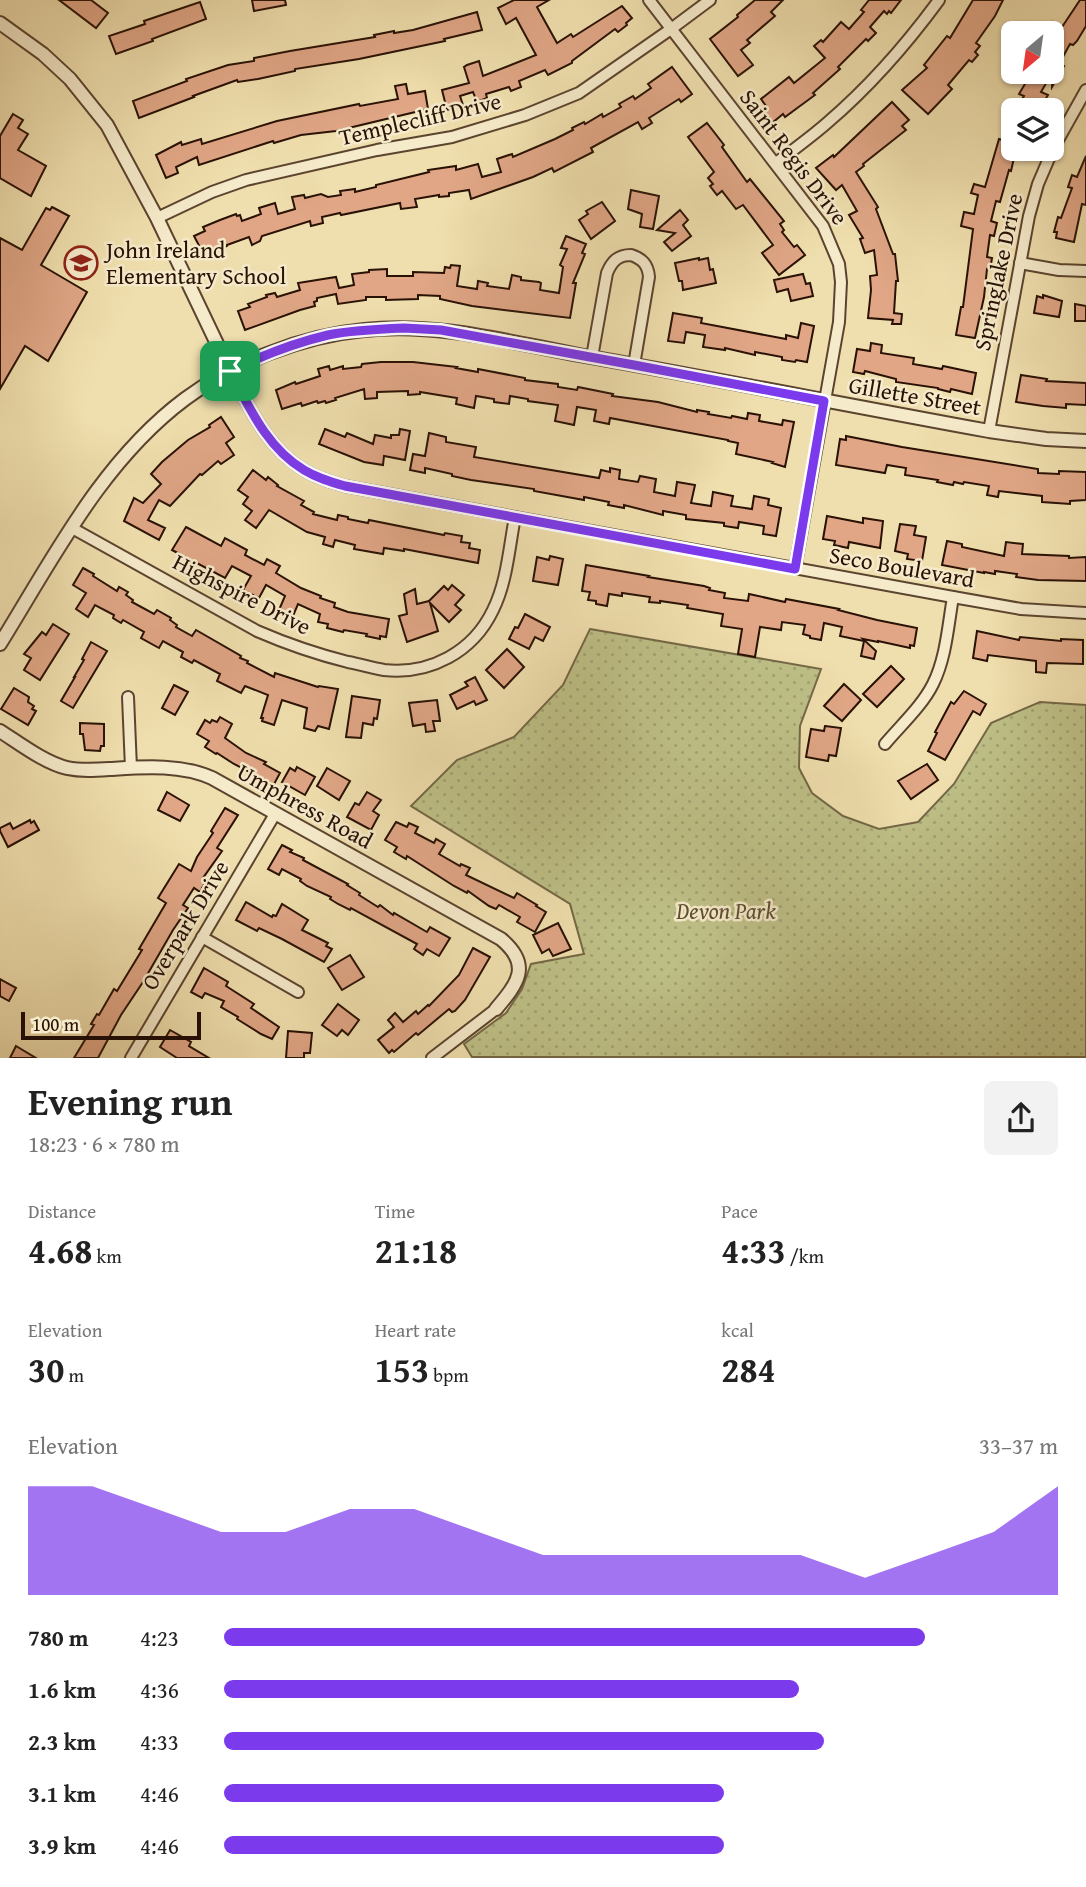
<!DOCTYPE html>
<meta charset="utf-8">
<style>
:root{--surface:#fff;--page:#f2f2f2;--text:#222;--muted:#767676;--accent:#7c3aed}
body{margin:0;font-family:"Gentium Book Plus",serif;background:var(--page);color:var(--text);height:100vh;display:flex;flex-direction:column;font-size:26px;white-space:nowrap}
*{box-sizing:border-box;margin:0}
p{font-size:23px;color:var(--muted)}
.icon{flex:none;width:38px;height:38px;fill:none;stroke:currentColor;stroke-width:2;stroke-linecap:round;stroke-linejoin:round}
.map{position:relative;height:1058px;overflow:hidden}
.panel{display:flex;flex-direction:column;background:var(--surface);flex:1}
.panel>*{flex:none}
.needle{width:46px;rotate:209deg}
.buttons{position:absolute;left:1001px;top:21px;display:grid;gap:14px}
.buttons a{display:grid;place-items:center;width:63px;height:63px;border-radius:10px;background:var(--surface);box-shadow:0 2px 5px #0004;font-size:35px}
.scale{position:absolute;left:21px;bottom:18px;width:180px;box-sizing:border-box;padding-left:7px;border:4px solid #291105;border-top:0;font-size:19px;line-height:24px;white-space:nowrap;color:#291105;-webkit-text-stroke:5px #f5eaca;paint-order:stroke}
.pin{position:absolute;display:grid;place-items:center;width:60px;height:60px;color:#fff;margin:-30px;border-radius:14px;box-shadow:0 4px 10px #0006}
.round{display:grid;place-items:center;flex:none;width:74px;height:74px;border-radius:10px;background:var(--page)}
.summary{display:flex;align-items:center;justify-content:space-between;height:119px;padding:0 28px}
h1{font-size:38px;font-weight:600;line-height:52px}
.figures{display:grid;grid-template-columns:repeat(3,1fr);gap:10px;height:119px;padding:7px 28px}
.figures div{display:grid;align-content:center}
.figures b{font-size:35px;font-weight:600}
.figures small{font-size:19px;font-weight:400}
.figures p{font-size:19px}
.chart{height:196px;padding:14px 28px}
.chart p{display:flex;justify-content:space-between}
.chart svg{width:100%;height:126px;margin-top:7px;fill:var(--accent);opacity:.7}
ul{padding:0 28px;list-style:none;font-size:23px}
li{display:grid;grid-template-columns:112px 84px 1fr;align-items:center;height:52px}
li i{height:18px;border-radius:9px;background:var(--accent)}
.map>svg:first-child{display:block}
.park{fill:url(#park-dots);stroke:#746846;stroke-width:2}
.building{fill:#e0a686;stroke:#291105;stroke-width:2}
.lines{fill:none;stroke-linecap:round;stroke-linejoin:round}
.minor-casing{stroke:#5b442f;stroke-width:14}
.tertiary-casing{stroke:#5b442f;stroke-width:16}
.minor{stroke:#f5eaca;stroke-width:10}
.tertiary{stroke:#f5eaca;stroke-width:12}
.route-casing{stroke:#fff;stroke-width:14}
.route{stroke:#7c3aed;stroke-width:9}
.labels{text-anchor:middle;stroke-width:5;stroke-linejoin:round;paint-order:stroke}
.street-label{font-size:23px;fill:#291105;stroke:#f5eaca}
.poi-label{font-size:23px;fill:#291105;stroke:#f5eaca;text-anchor:start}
.park-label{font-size:23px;font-style:italic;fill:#5d4e32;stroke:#f5eaca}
</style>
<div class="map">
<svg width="1086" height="1058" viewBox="0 0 1086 1058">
<defs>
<pattern id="park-dots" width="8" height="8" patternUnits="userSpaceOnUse" patternTransform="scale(1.75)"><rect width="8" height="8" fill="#bec087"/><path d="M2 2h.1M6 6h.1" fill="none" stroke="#a3a473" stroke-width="1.8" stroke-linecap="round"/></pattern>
</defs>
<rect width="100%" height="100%" fill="#f0dfae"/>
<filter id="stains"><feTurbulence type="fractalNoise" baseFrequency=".00286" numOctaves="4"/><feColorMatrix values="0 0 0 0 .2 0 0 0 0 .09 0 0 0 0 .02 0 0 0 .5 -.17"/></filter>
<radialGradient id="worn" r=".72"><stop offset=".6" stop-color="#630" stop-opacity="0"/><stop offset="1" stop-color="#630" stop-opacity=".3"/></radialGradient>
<polygon class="park" points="590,629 821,669 800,726 799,768 812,793 843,816 879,829 918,822 954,784 991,723 1040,702 1086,705 1086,1057 472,1057 464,1044 506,1013 522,989 531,964 584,954 570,904 411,806 457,760 514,737 563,685"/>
<g class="building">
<polygon points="59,0 91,0 108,13 96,28"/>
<polygon points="252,0 285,0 286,5 254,11"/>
<polygon points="514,0 549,0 537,7 557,43 571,34 573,37 622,6 632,18 626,23 627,25 618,32 615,29 572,61 572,63 548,75 545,70 519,81 521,87 511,91 509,87 486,94 487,98 477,102 473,92 460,96 463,105 447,110 442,90 469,83 464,67 467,65 479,61 483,76 536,55 516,18 506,24 498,8"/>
<polygon points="755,0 783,0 771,12 775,16 747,40 750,43 741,50 753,65 738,76 710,39 738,17 737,15"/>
<polygon points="869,0 901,0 891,13 889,11 887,14 884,11 870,27 876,33 868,41 866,39 838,67 840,69 813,93 815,95 785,117 783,114 772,123 761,109 766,106 761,99 789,77 794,83 825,58 814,46 821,40 823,42 841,22 849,29 864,12 861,10"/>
<polygon points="973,0 1003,0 995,16 976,43 980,46 975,52 978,55 972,62 969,60 948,85 952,89 928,114 902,90 927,68 924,65 947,36 950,38"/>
<polygon points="1080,0 1086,0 1086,26 1077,41 1073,45 1070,44 1059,64 1064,66 1052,87 1052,73 1041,92 1048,95 1039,110 1016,110 1024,96 1019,94 1032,72 1052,72 1052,43 1056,36 1048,32 1053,22 1062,27"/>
<polygon points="200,2 206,19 152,39 153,41 116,54 109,36 145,24 144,21"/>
<polygon points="477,12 482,30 444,39 445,41 359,59 295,69 295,71 258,79 238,82 237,80 193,96 194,97 139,118 133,101 187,81 186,79 228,65 254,61 254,58 290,51 375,37 374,35 394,31 394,33 413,30"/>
<polygon points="672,67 692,94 681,102 679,99 649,118 652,123 642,129 638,122 591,148 593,152 554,172 552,168 533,177 471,199 469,190 449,193 449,196 439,197 439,195 415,199 417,207 401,209 400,203 341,215 340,213 322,217 323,223 311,226 310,221 262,236 260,241 252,245 249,237 227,245 227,246 205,257 194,236 205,231 203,227 220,220 236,214 237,216 240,215 242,221 261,214 259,208 275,203 278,214 295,209 292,197 304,195 305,198 321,194 328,197 341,195 340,191 355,189 355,192 376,187 376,185 429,172 428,170 456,166 456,170 478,164 482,177 501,172 497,159 512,154 513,157 555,139 573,130 572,128 584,122 585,124 602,114 603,117 621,107 619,104 633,96 635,99 651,88 648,84"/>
<polygon points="406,84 408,94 425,91 428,109 336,131 301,135 274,143 273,141 199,165 197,157 176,167 178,173 166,178 156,155 181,142 182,145 201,139 202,144 277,121 359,104 360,106 398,99 395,86"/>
<polygon points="892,102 909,120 902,126 906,130 863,164 864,166 856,172 878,207 876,209 893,254 895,254 898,281 896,281 894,313 902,314 901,324 892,324 893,320 868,318 871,290 870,276 877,275 874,250 865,253 860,239 863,238 849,215 857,211 842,185 836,190 816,168 833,155 834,157"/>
<polygon points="13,114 23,120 18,128 28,134 18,150 46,166 31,196 0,178 0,136"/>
<polygon points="707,123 724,145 722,147 747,182 750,179 784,221 780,224 784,230 782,232 794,247 797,245 805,255 779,275 762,253 773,245 743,205 736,209 722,191 717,195 710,186 713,184 708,178 714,172 688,137"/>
<polygon points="999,139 1013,143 1013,149 1016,149 1011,171 1009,170 1000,202 996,201 991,221 997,223 994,236 990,235 987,257 992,258 990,270 987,269 984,297 975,338 956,335 961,307 963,307 973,229 961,226 964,212 974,214 978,195 971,193 974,184 985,187"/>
<polygon points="1086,156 1086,205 1082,204 1074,242 1056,238 1057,232 1054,232 1058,217 1061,218 1072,188 1068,187 1072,175 1077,177"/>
<polygon points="631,190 659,196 653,229 640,227 642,214 628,209"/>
<polygon points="602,202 615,221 591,239 579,220 588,214 586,211"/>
<polygon points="52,207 69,216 41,265 87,292 48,361 25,346 0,389 0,238 22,250 46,208 50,210"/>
<polygon points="680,210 688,220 683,225 691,236 672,251 664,242 675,233 657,230"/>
<polygon points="566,236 586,244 582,253 585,254 573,283 576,283 570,318 472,306 440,299 440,296 418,295 418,299 386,300 386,297 366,297 366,300 338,304 336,294 317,298 317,301 314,302 315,306 300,310 245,330 238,311 250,307 248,304 267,297 266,295 275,293 277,297 300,290 298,283 336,277 339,288 354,285 352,274 369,272 369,270 387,269 387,276 413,276 413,272 444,273 445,267 450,268 451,265 460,266 457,286 477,289 478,281 488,283 487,286 509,289 512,275 521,277 521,280 539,282 541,283 540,290 559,293 563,267 560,265 567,249 561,248"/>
<polygon points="699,258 699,260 708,258 710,270 713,269 716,283 683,290 682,281 679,281 675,263"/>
<polygon points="803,274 806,284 810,283 813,296 791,301 788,289 777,292 774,280"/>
<polygon points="1043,295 1062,301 1059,317 1034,313 1037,296 1043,298"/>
<polygon points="1075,304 1086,306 1086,321 1075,321"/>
<polygon points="673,313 702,318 701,323 786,339 786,335 798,338 801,323 814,326 807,362 796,360 795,362 782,360 782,357 755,352 755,355 725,348 725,350 703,347 705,335 686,332 684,343 668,341"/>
<polygon points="871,343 882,345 881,353 914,358 913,364 942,369 943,366 976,373 972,394 951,389 950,392 938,389 938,388 896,382 896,379 865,371 864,374 853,372 857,349 870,351"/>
<polygon points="381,362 413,362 457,367 456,368 478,372 478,369 525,378 525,380 558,384 558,387 577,390 578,387 613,394 612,396 658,402 697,412 697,410 709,412 708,414 731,418 732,416 747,419 748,413 760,415 759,421 782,425 783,420 794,422 785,467 772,463 773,462 736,454 738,443 728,441 728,440 610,418 609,424 594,421 596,410 577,407 574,425 555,421 558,405 528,401 528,399 510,396 509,404 494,402 494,399 476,396 474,408 456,404 457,398 420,392 420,394 408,395 408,391 377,392 377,398 365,399 364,389 335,398 336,400 326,403 325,401 318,403 317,401 302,406 301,403 282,409 276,390 295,382 296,384 320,376 318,369 329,366 330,370 343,366 343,369 361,367 362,364"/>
<polygon points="1021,375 1047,379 1046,381 1086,383 1086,405 1066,404 1066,408 1043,406 1016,402"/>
<polygon points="221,417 234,437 226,443 234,455 221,464 218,461 202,475 200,474 170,506 159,500 148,520 165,528 159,540 124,521 134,498 143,503 161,484 151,474 162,462 188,440 210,427 209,425"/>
<polygon points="325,429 345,437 347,433 373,444 375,435 391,438 391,435 399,435 400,429 410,431 405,460 384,456 383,465 364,462 319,444"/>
<polygon points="429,433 446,437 446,442 476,447 474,457 599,478 601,470 610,472 610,468 620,470 619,479 638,482 640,476 656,479 654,492 675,496 677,482 695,485 691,503 711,506 713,492 733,496 731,506 752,509 754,496 769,499 768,505 781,508 776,536 763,534 764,526 739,522 738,528 724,526 724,523 686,519 686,515 663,511 663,515 624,505 624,508 608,505 609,502 584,497 584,500 534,491 534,489 471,480 452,476 452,474 425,468 425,473 410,470 413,454 425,456"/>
<polygon points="846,436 902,447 1038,469 1038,473 1059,474 1059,471 1086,472 1086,500 1070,501 1070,504 1042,502 1042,496 999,491 998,497 987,495 989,486 964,482 963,484 954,482 953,485 937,482 938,480 905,475 906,468 887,465 885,473 836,465 840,439 846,440"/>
<polygon points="253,470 266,480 268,477 278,485 277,486 304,501 301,505 314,512 313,514 337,520 338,515 348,517 348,519 368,523 369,520 444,535 445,533 462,536 461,542 470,543 469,548 480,550 478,563 404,549 404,551 384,548 383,554 354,549 355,545 335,540 333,547 323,544 325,537 307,532 269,510 256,528 245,520 252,511 243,504 248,497 238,490"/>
<polygon points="827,516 863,523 863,518 883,521 880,548 849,542 848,548 834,545 835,541 823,539"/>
<polygon points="900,524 916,526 914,535 926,537 922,561 907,559 908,554 895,551"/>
<polygon points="186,527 221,546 225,538 247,550 245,555 264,565 267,559 280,566 276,573 301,588 321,596 320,598 335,603 334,607 348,612 389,619 386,637 380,636 380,639 366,636 367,634 344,630 343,632 327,628 328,624 318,622 320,614 298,604 293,616 279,610 285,596 266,585 259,598 243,590 251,576 232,566 225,578 172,550"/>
<polygon points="947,541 962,544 962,547 1004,556 1006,542 1023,544 1022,554 1069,556 1069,558 1086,557 1086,581 1038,580 1016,577 1017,574 995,571 995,574 984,572 984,573 942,565"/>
<polygon points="550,556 563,559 558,585 533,581 537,557 549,560"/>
<polygon points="586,565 649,576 648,577 704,586 710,588 709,590 725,593 724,598 748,601 749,594 785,602 786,599 839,609 838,610 877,620 917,628 914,646 910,645 910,648 878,641 878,642 863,639 876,651 874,659 861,656 864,641 840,636 842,627 824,623 821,640 810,638 810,636 803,634 805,625 782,622 781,630 760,627 755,657 738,654 742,629 721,626 723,614 687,608 688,605 660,601 660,603 649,602 650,597 622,593 622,596 609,594 607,606 596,604 596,601 588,600 590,592 582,591"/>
<polygon points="83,568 94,574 93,576 117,591 119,587 128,592 126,595 133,600 132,602 154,614 157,610 171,618 170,620 177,625 176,627 192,636 196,630 241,656 240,658 248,661 247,663 274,677 275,673 318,687 319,686 338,689 329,729 318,726 315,731 304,728 307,708 282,700 274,725 262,721 263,718 261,718 268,695 245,686 241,693 217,681 220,674 194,660 192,663 181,657 183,652 163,641 159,648 141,638 144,632 123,620 121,623 113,618 114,615 95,605 88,617 76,609 86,593 73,585"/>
<polygon points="452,585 464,595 455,605 461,610 449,622 430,603 438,631 407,642 399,616 407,614 404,594 415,589 417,604 429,601 444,586 448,590"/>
<polygon points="525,614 550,627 543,641 535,637 529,649 509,639 515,627 518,628"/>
<polygon points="53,624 69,634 40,680 24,670 31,658 24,654 42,632 46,635"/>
<polygon points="977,631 1019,640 1020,637 1061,641 1061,639 1083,640 1083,664 1047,663 1046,673 1036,672 1036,661 988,655 987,661 973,658"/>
<polygon points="91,642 107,651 73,708 61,701 75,677 74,677 84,660 82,659"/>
<polygon points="507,649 524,667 504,688 486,670"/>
<polygon points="891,666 904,679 877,707 863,694"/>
<polygon points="475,677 487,700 476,705 474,701 457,709 450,695 468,686 465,682"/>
<polygon points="844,684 861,700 842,721 824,706"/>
<polygon points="174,685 188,692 175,715 162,708"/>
<polygon points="14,688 29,697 28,702 34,706 32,709 36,711 28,725 1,709"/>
<polygon points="964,691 986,704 980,715 973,711 945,760 928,751 937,733 935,732 951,702 954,704"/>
<polygon points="352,696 380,700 377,719 374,718 373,725 363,723 361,738 346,737"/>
<polygon points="437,700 440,721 433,721 435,731 426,732 425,724 413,726 409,703"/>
<polygon points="220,717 232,724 225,738 246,753 266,762 264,764 280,773 273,786 265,780 234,764 217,753 216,754 205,747 209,741 197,734 205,720 210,723 212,720 217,722"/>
<polygon points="80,723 104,724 104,746 101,746 100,751 85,750 83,734 80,734"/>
<polygon points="825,726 841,728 836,756 829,755 828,761 806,757 811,729 824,731"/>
<polygon points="927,764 938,780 911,799 898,781"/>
<polygon points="297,767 315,777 305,795 282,782 290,768 295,771"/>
<polygon points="327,768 350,781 339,800 317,786"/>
<polygon points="167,792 189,805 180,821 158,810"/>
<polygon points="367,792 381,800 373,811 379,815 371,830 347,817 355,803 359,805"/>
<polygon points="225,808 238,815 217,848 222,851 203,878 206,881 200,892 194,888 183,905 188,908 173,930 143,982 121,1015 98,1058 74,1058 94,1025 91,1024 97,1014 99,1015 114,989 117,991 142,950 139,949 166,903 158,898 179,864 191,871 197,857 213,833 211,831"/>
<polygon points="30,820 31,823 34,821 39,830 8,847 0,831 0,828 10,823 13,829"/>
<polygon points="396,822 407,827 409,823 418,827 415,833 434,843 436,839 445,844 439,854 460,866 461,864 470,868 466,875 514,898 517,893 537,905 536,906 546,912 535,932 517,922 520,917 499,905 496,909 489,906 468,891 467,893 454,886 407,856 406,859 394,852 397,847 385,840"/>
<polygon points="282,845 292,850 290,852 304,858 303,860 348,884 347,885 360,893 359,895 378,907 380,905 393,915 394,913 427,932 430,927 450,938 439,956 427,949 423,955 414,949 417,944 351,908 350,910 338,904 330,899 331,897 307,886 300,881 301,879 282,869 279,875 268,869"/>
<polygon points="246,902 272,917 273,915 276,916 282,904 308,920 302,930 328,943 326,946 332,949 324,962 282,939 259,928 257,931 236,920"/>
<polygon points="558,923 571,949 553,956 549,949 542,953 533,935"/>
<polygon points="473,948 490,957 465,1000 455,1011 452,1012 449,1009 418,1035 416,1033 394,1052 392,1050 389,1053 378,1040 394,1027 388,1020 395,1013 403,1022 416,1011 418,1014 428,1005 429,1006 459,975"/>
<polygon points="350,955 364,977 342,990 328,968"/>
<polygon points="204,968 228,982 226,986 254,1004 251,1008 279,1027 272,1039 261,1034 237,1019 238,1017 221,1007 224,1001 205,993 202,998 191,992"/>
<polygon points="0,979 16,988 9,1001 0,996"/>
<polygon points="338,1004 359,1020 348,1035 342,1030 337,1036 322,1025"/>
<polygon points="170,1030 191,1042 189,1046 209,1058 177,1058 160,1047"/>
<polygon points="288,1031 312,1033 310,1053 304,1053 304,1058 286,1058"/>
<polygon points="16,1046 36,1058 10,1058"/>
</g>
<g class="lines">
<defs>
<g id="minor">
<polyline points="649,0 823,226 839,264 841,282 839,322 795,569"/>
<path d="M776 163C793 150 811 137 827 123 869 87 906 45 939 0"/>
<polyline points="157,218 212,192 246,180 377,150 452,137 525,115 579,93 671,29 710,0"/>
<polyline points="1020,263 1059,270 1086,271"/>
<path d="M592 357 607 273C612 261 618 255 631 255 643 259 648 265 649 277L634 365"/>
<path d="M230 371C249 407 267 448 304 470 317 478 331 482 345 486L953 597 1021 609 1086 613"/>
<polyline points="989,431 1029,216 1038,184 1053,149 1086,90"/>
<path d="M72 528 257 631C287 644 316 654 348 662 359 664 372 668 384 670 430 675 473 652 493 610 507 582 509 548 515 517"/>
<polyline points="128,697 131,768"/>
<path d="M885 744C901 725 922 706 933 684 946 658 948 626 953 597"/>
<polyline points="202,937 298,992"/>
<polyline points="131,1058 275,814"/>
<polyline points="432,1058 496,1009"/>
</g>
<g id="tertiary">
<polyline points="0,23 43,54 70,79 107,125 157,218 230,371"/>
<path d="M0 644C54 557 102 461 185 399 235 362 302 336 364 330 436 322 509 342 579 355 716 379 852 406 989 431L1046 439 1086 441"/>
<path d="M0 731C19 743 45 763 67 768 81 771 95 770 110 769 144 767 180 764 212 778L501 939C532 965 518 983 496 1009"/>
</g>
</defs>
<use href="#minor" class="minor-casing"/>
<use href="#tertiary" class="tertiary-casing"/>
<use href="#minor" class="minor"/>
<use href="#tertiary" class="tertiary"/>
</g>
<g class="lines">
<defs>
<path id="route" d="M404 328 441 330 634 365 824 401 795 569 345 486C331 482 317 478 304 470 267 448 249 407 230 371 261 356 294 343 328 335 353 330 378 329 404 328Z"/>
</defs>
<use href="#route" class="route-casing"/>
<use href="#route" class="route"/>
</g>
<defs>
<symbol id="school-ring" viewBox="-11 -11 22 22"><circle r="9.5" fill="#f5eaca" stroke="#8f2418" stroke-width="1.5"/><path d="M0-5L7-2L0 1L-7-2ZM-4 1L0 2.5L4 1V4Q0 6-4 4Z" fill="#8f2418"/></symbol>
</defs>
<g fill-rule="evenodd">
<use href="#school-ring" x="62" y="244" width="38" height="38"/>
</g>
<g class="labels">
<g class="street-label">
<text transform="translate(420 119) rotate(-13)" y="8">Templecliff Drive</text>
<text transform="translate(794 157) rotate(53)" y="8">Saint Regis Drive</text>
<text transform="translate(998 272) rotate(-78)" y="8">Springlake Drive</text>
<text transform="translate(915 396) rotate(10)" y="8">Gillette Street</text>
<text transform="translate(902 567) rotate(10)" y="8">Seco Boulevard</text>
<text transform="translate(242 594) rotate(27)" y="8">Highspire Drive</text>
<text transform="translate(305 806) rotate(29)" y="8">Umphress Road</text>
<text transform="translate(185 925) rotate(-59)" y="8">Overpark Drive</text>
</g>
<g class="poi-label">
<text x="106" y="258">John Ireland<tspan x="106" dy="26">Elementary School</tspan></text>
</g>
<g class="park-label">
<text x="726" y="919">Devon Park</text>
</g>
</g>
<rect width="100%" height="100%" filter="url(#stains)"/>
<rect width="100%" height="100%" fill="url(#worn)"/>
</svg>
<div class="buttons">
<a><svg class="needle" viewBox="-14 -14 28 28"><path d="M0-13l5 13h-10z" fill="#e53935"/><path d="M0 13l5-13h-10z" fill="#767676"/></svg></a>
<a><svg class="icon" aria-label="layers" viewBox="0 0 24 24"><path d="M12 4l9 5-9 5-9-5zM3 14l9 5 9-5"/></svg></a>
</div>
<div class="scale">100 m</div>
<div class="pin" style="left:230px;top:371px;background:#1e9e55"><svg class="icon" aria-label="arrive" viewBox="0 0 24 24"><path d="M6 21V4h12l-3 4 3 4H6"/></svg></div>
</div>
<section class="panel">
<div class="summary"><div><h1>Evening run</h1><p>18:23 · 6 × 780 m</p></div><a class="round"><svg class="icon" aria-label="share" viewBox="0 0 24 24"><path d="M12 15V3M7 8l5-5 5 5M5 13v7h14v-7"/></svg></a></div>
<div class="figures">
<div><p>Distance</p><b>4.68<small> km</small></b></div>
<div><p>Time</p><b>21:18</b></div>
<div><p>Pace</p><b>4:33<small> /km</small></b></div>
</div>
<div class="figures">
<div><p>Elevation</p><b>30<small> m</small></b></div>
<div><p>Heart rate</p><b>153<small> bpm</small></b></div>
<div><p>kcal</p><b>284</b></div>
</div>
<div class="chart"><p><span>Elevation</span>33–37 m</p>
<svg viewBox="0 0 160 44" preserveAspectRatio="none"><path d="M0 44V6L10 6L20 14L30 22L40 22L50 14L60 14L70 22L80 30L90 30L100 30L110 30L120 30L130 38L140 30L150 22L160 6V44z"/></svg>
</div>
<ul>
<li><b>780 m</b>4:23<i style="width:84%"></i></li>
<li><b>1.6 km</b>4:36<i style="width:69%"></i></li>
<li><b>2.3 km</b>4:33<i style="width:72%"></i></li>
<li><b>3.1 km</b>4:46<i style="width:60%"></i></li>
<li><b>3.9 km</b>4:46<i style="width:60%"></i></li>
</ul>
</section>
